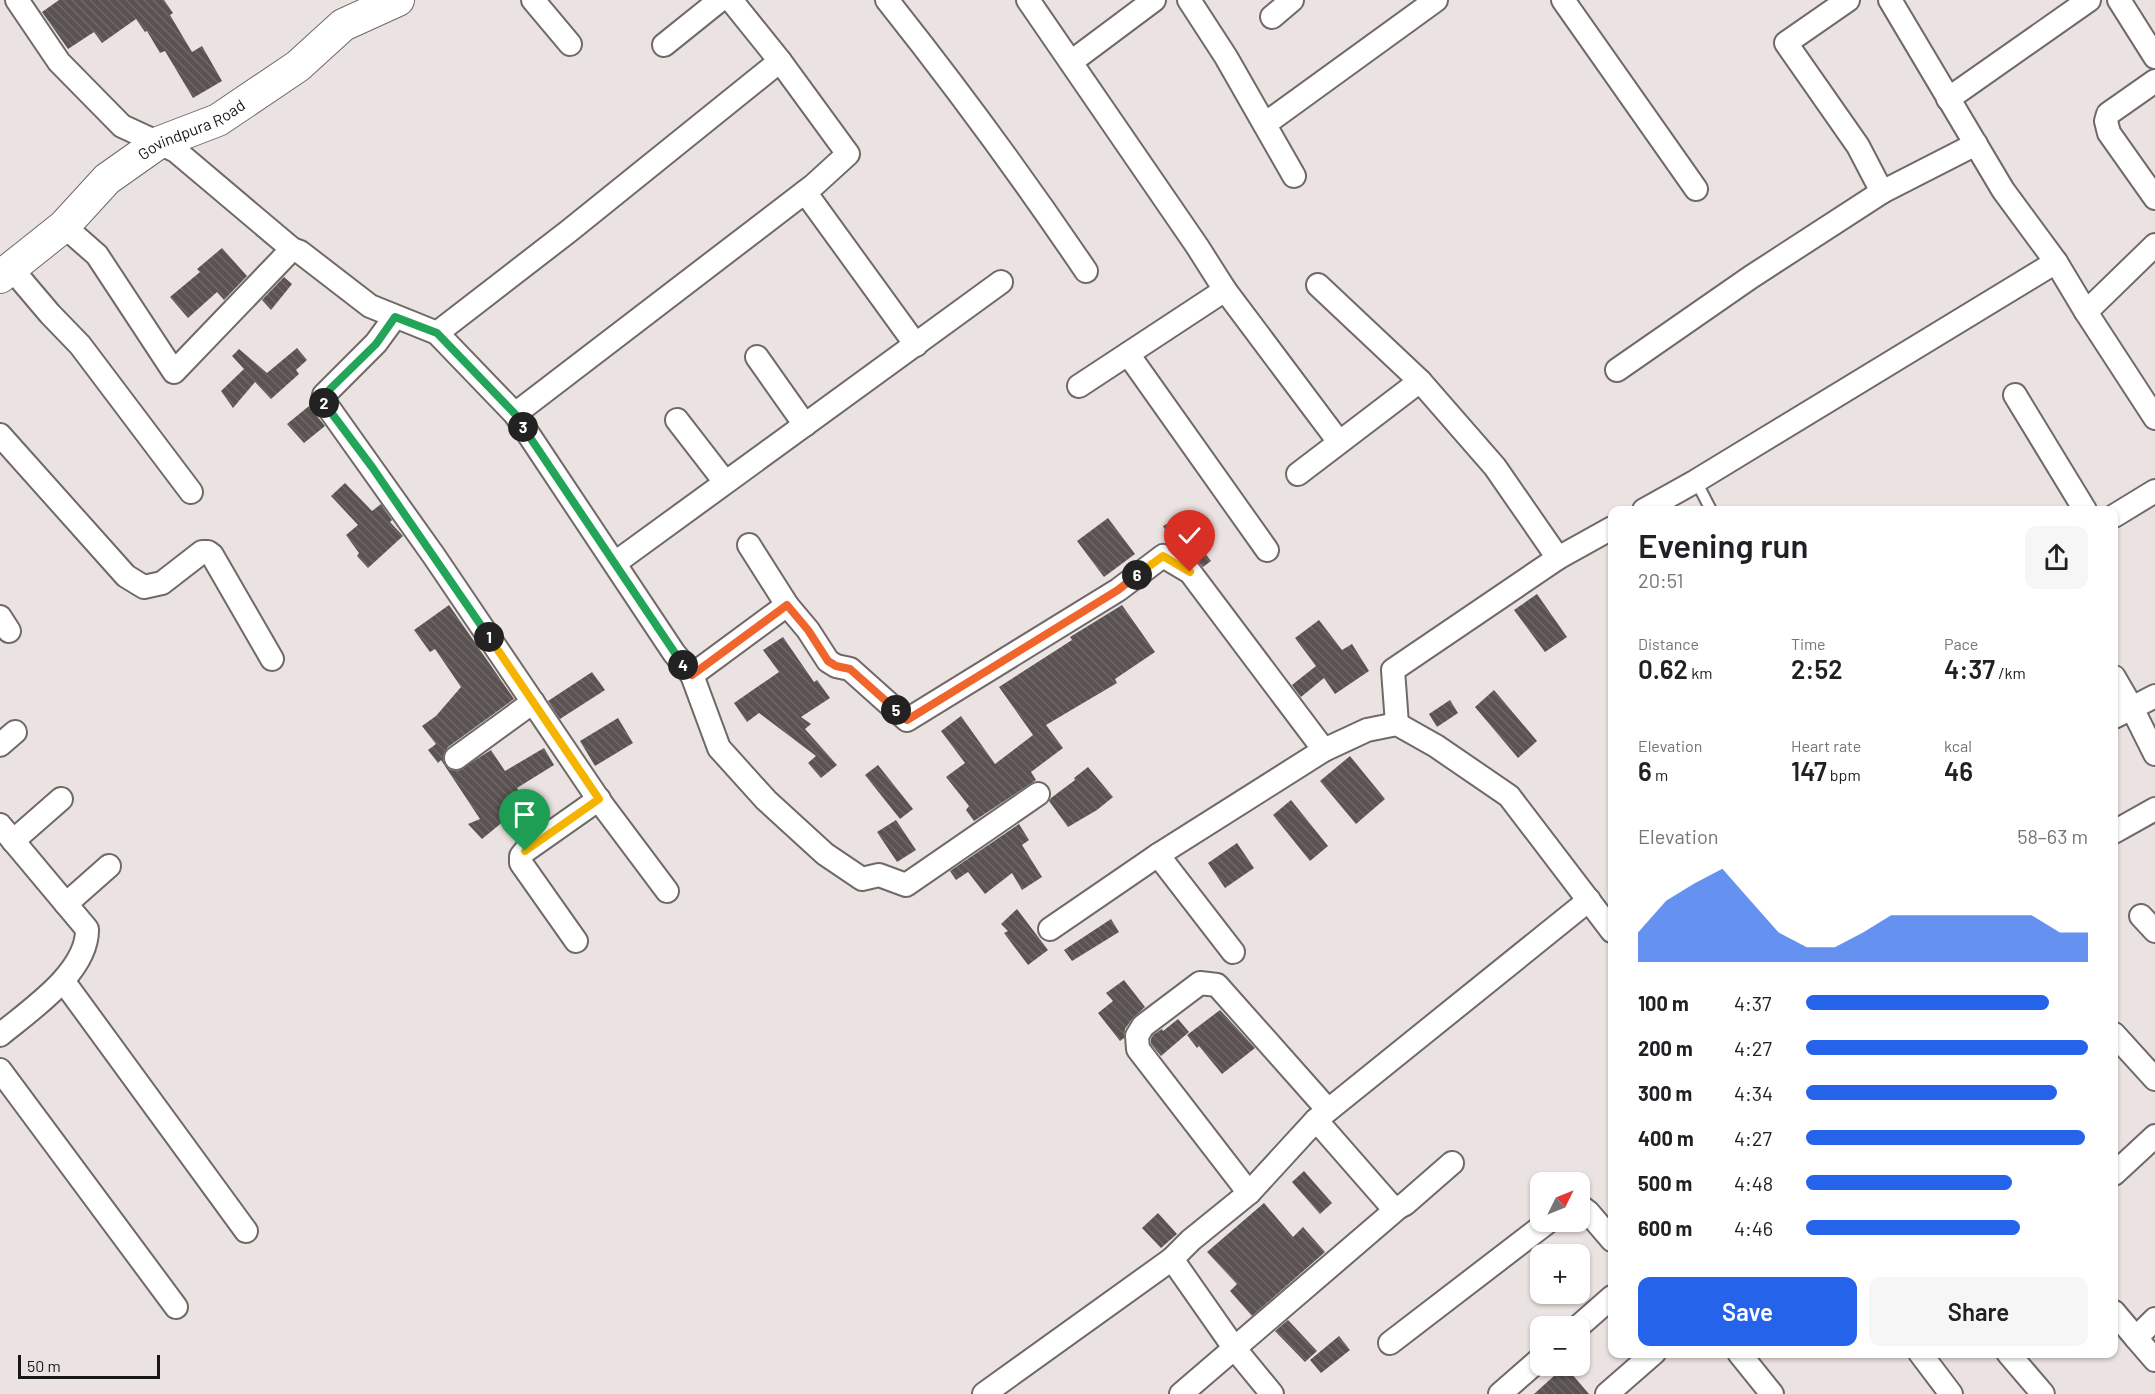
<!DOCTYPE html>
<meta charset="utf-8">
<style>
:root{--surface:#fff;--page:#f6f6f6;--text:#202124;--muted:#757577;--accent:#2563eb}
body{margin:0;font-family:Barlow,sans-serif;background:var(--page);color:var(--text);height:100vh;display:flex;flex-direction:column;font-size:22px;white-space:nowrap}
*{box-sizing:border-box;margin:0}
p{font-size:20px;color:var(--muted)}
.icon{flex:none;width:33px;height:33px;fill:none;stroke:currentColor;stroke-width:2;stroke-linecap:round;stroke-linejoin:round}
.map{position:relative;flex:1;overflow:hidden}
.details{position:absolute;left:1608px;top:506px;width:510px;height:852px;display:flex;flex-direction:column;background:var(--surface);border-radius:12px;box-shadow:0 2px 4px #0004}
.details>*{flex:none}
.needle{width:39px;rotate:47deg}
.fabs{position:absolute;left:1530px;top:1172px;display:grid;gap:12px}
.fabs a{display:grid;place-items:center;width:60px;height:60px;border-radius:12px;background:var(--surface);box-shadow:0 2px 4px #0004;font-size:30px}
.scale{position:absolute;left:18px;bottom:15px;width:142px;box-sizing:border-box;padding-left:6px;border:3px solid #191616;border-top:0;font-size:16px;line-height:21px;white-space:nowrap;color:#191616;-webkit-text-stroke:4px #ebe3e1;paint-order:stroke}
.pin{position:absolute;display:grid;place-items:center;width:51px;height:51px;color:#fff;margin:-62px -26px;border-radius:50% 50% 50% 0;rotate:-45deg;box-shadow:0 0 6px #0007}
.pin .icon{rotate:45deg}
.km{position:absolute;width:30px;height:30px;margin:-15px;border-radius:50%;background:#222;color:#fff;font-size:16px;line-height:30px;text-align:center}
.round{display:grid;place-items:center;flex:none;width:63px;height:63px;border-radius:12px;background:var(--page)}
.head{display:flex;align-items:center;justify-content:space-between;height:102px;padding:0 30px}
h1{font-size:33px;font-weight:600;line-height:45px}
.stats{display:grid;grid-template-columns:repeat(3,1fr);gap:9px;height:102px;padding:6px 30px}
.stats div{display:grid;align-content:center}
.stats b{font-size:26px;font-weight:600}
.stats small{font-size:16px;font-weight:400}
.stats p{font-size:16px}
.chart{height:168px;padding:12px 30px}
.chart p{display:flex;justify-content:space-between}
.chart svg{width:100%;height:108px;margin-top:6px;fill:var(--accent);opacity:.7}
.cta{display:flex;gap:12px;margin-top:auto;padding:12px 30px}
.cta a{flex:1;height:69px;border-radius:12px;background:var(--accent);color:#fff;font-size:24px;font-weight:600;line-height:69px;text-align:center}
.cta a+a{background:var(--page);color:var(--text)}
ul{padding:0 30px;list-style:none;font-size:20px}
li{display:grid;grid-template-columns:96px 72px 1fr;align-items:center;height:45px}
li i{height:15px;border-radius:8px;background:var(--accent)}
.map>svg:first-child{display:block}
.building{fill:url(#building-back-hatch)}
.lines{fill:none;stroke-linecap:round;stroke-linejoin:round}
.lane-casing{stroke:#706967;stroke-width:14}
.street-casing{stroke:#706967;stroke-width:26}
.secondary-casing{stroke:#706967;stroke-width:34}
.lane{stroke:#fff;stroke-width:10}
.street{stroke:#fff;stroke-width:22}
.secondary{stroke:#fff;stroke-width:32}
.split-1-casing{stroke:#fff;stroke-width:12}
.split-2-casing{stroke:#fff;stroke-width:12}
.split-3-casing{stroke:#fff;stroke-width:12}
.split-4-casing{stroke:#fff;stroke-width:12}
.split-5-casing{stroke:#fff;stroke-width:12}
.split-6-casing{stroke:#fff;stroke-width:12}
.split-7-casing{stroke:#fff;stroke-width:12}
.split-1{stroke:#f5b400;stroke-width:8}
.split-2{stroke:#22a559;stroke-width:8}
.split-3{stroke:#22a559;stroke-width:8}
.split-4{stroke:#22a559;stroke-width:8}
.split-5{stroke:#f0652b;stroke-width:8}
.split-6{stroke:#f0652b;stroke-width:8}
.split-7{stroke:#f5b400;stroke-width:8}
.labels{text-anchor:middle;stroke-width:6;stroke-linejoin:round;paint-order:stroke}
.street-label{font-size:16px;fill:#191616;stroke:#ebe3e1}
</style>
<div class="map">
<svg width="2155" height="1394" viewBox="0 0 2155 1394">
<defs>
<pattern id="building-back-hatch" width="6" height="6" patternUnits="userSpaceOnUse" patternTransform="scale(1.5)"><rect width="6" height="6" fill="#5a5351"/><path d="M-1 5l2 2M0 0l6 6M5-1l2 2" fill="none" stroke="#6d6766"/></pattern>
</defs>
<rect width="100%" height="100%" fill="#ebe3e1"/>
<g class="building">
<polygon points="59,0 164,0 173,13 170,15 192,52 202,46 222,81 193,98 165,51 160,53 147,31 145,32 136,19 102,43 94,32 68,49 42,12"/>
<polygon points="222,248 247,276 224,300 217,292 188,318 170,297 200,272 197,269"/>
<polygon points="284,277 292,284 271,310 262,300"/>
<polygon points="297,348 307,360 296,370 299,374 271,399 255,382 233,408 221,391 244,369 232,356 239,349 267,373"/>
<polygon points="309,406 325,426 304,443 287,424"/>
<polygon points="345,483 372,511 381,504 392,520 390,522 403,536 368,568 357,556 359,553 346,535 358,525 331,496"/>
<polygon points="1108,518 1135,554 1104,577 1077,541"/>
<polygon points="1178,518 1211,561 1203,567 1197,560 1176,548 1163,526"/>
<polygon points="1537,594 1567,637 1545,652 1514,610"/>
<polygon points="449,605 514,699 448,747 444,753 443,760 445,765 450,770 458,771 491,750 505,771 544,748 554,765 517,788 541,823 523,836 510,816 482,839 468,824 480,819 441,760 438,763 428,750 436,744 422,726 436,716 461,687 435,649 430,652 414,630"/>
<polygon points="1122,605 1155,652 1115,679 1117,683 1046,725 1063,748 1031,772 1036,780 974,821 966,810 969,806 946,777 965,763 941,731 961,716 995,764 1033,735 999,687 1072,640 1070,637"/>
<polygon points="1319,620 1342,650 1352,644 1369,671 1335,694 1324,678 1301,697 1292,685 1316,666 1295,638"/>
<polygon points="783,637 814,682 817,680 830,698 801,717 811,724 805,729 837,765 821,778 808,763 816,756 759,713 747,722 734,703 779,672 763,650"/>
<polygon points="592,672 605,690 560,719 548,701"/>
<polygon points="1494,690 1537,741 1518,758 1475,707"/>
<polygon points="1450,700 1458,713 1437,727 1429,714"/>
<polygon points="618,718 633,743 595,766 580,741"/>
<polygon points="1350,756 1385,799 1356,824 1320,781"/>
<polygon points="878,765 913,809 900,819 865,775"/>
<polygon points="1088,767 1113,797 1097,810 1068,827 1049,801 1051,798 1075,780 1074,778"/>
<polygon points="1291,800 1328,846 1310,861 1273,815"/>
<polygon points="896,820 916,850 897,862 877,832"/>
<polygon points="1019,824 1029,840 1022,845 1042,877 1022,890 1012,873 985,894 968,872 956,880 950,871"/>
<polygon points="1237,843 1254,868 1225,888 1208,863"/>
<polygon points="1017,909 1048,950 1028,965 1004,933 1008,931 1001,924"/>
<polygon points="1111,919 1119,932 1072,961 1064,950"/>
<polygon points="1124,980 1145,1007 1132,1019 1125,1029 1124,1038 1120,1041 1098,1013 1113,1001 1106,993"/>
<polygon points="1220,1010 1255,1048 1222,1074 1199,1046 1197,1048 1187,1035"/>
<polygon points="1178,1019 1189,1032 1161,1056 1151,1044 1151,1039 1153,1035 1162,1029 1163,1031"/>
<polygon points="1304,1171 1332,1203 1320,1214 1292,1182"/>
<polygon points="1264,1203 1293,1237 1303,1227 1325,1252 1252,1316 1230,1291 1237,1284 1207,1252"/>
<polygon points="1158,1213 1177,1234 1161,1248 1142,1228"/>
<polygon points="1288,1320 1317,1351 1305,1362 1275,1331"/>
<polygon points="1339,1336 1350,1350 1321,1373 1310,1360"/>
<polygon points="1565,1366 1589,1394 1534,1394"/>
</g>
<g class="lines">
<defs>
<polyline id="lane" points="1696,481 1711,510"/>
<g id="street">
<polyline points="17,0 59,62 122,126 176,151 292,249 300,252 370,306 437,333 515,414 674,653 692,675 787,605 808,630 828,661 836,666 850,669 907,720 1118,590 1163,556 1190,572 1324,750 1367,730 1397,724 1436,746 1509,796 1612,931"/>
<polyline points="533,0 570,44"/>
<path d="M887 0C957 88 1023 178 1086 271"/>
<polyline points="1028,0 1197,246 1225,290 1339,442"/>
<polyline points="1189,0 1226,57 1294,176"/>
<polyline points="1563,0 1696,189"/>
<polyline points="1848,0 1786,43 1858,146 1882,192"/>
<polyline points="1890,0 2003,190 2056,262 2086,312 2155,418"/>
<polyline points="2119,0 2155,57"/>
<polyline points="1272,17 1292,0"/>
<polyline points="664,45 720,0"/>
<polyline points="1071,62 1154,0"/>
<polyline points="2155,81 2108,114 2106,121 2109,133 2155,198"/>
<polyline points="1948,99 2089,0"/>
<polyline points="1265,124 1436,0"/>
<polyline points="805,192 916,345"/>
<polyline points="64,226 97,255 174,372 292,249"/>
<polyline points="11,268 50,314 80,345 191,492"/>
<polyline points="1318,285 1420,381"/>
<polyline points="2086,312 2155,245"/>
<polyline points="395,317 376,343 324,395 323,400 434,556 601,803 667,891"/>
<polyline points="437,333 569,231 780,61"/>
<polyline points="1128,354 1267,550"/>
<polyline points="757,357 805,425"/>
<polyline points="1617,370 1751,277 1882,192 1976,144"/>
<polyline points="1079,386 1225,290"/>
<polyline points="2015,395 2085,510"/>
<polyline points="515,414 814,185 848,154 780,61 731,0"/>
<polyline points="677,420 725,482"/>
<polyline points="0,435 126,576 144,587 162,583 202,552 208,552 212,555 272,659"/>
<polyline points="1298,474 1420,381 1495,467 1558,558"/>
<polyline points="1644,510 1696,481 2056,262"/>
<polyline points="2114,516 2155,491"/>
<polyline points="749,545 787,605"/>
<polyline points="615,563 1001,282"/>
<polyline points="0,617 9,631"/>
<polyline points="692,675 719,748 766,800 825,854 862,879 879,875 906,885 1038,794"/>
<polyline points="2114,677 2132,708 2114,717"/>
<polyline points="2155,696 2132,708 2155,754"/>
<polyline points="1397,724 1393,670 1558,558 1612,528"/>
<polyline points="0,745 15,732"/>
<polyline points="456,758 533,702"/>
<path d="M0 825 87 929C88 972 30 1010 0 1035"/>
<polyline points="2114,832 2155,809"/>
<polyline points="13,841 61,799"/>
<polyline points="1158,855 1233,952"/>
<polyline points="66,904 109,866"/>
<polyline points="2141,916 2155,931"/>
<polyline points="1050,929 1158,855 1324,750"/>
<polyline points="576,941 521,863 521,856 525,851 599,799"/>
<polyline points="64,982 246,1231"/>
<polyline points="2114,1034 2155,1079"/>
<polyline points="0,1070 176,1307"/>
<polyline points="1316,1120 1393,1208 1399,1207 1405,1204 1452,1163"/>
<polyline points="2114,1174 2155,1136"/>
<polyline points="1249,1193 1138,1049 1137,1036 1143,1026 1200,983 1217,985 1328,1110"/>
<polyline points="1580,1206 1588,1212 1612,1240"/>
<polyline points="1172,1259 1235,1349 1272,1394"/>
<polyline points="2114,1312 2136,1338"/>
<polyline points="2155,1319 2136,1338 2155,1360"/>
<polyline points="1579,1326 1612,1297"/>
<polyline points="1390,1343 1549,1221"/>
<polyline points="1739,1353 1772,1394"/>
<polyline points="1920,1353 1951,1394"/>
<polyline points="2008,1353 2043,1394"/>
<polyline points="984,1394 1172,1259 1191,1240 1249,1193 1316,1120 1589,900"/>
<polyline points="1181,1394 1399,1207"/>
<polyline points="1500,1394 1540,1359"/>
<polyline points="1607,1394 1654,1353"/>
</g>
<g id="secondary">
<path id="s1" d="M0 277 64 226 107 179 158 143 218 120 298 66 343 25 398 0"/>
</g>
</defs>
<use href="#lane" class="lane-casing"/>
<use href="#street" class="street-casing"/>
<use href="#secondary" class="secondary-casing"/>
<use href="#lane" class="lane"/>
<use href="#street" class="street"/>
<use href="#secondary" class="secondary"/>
</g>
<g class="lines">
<defs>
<polyline id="split-1" points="489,637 599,799 525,851"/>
<polyline id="split-2" points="324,403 372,467 489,637"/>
<polyline id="split-3" points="324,403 324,395 376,344 395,317 437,333 515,414 523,427"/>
<polyline id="split-4" points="523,427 683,665"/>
<polyline id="split-5" points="683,665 692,675 787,605 808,630 828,661 836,666 850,669 896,710"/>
<polyline id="split-6" points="896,710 907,720 1118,590 1137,575"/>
<polyline id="split-7" points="1137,575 1163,556 1190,572"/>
</defs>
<use href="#split-1" class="split-1-casing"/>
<use href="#split-2" class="split-2-casing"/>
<use href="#split-3" class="split-3-casing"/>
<use href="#split-4" class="split-4-casing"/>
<use href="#split-5" class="split-5-casing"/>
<use href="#split-6" class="split-6-casing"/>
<use href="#split-7" class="split-7-casing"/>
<use href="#split-1" class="split-1"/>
<use href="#split-2" class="split-2"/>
<use href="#split-3" class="split-3"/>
<use href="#split-4" class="split-4"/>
<use href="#split-5" class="split-5"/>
<use href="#split-6" class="split-6"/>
<use href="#split-7" class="split-7"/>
</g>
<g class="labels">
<g class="street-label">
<text dy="6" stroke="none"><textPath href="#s1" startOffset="244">Govindpura Road</textPath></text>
</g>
</g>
</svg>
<div class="fabs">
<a><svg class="needle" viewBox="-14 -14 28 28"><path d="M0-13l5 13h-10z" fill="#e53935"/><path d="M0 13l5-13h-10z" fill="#757577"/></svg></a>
<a>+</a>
<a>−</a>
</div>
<div class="scale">50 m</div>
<div class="pin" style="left:525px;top:851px;background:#1e9e55"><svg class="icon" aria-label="arrive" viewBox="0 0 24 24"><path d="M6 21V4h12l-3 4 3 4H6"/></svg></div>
<div class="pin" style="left:1190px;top:572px;background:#d93025"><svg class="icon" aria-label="check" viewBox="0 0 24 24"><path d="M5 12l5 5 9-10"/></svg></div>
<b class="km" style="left:489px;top:637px">1</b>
<b class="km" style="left:324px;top:403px">2</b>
<b class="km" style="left:523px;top:427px">3</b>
<b class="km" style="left:683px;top:665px">4</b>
<b class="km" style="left:896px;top:710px">5</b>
<b class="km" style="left:1137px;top:575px">6</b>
<section class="details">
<div class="head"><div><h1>Evening run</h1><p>20:51</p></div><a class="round"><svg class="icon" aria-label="share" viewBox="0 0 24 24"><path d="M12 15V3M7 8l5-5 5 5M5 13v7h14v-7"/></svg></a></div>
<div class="stats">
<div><p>Distance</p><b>0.62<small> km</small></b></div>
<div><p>Time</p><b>2:52</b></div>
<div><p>Pace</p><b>4:37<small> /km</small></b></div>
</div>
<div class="stats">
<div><p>Elevation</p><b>6<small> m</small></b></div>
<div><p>Heart rate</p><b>147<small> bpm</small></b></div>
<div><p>kcal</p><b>46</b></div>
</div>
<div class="chart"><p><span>Elevation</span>58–63 m</p>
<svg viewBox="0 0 160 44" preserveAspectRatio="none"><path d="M0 44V32L10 19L20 12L30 6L40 19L50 32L60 38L70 38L80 32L90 25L100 25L110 25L120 25L130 25L140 25L150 32L160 32V44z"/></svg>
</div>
<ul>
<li><b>100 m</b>4:37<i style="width:86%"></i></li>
<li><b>200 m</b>4:27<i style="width:100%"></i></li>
<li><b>300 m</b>4:34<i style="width:89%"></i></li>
<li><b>400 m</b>4:27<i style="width:99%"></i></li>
<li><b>500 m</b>4:48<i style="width:73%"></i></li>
<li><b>600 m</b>4:46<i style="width:76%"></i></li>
</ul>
<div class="cta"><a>Save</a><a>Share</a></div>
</section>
</div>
